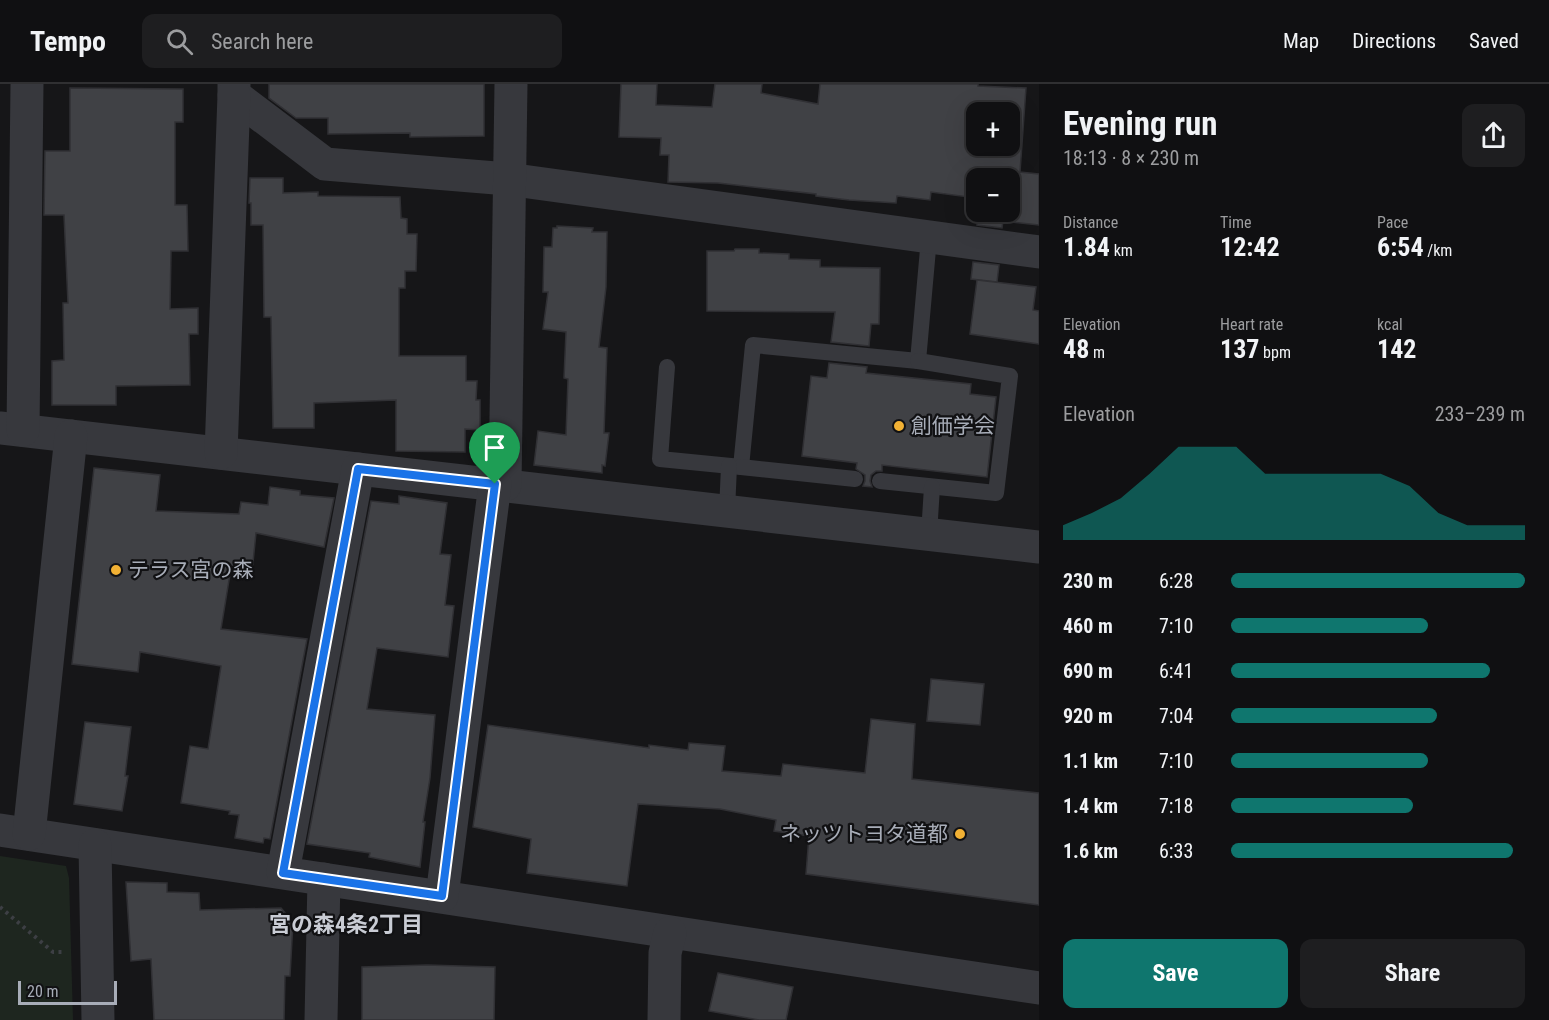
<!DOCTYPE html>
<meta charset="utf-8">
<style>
:root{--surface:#101012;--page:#1e1e20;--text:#f1f3f6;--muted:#9c9d9f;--line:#303032;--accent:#0f766e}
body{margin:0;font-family:"Roboto Condensed","Noto Sans JP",sans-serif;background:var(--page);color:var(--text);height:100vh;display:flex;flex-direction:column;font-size:22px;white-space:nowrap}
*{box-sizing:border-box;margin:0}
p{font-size:20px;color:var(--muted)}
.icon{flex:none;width:33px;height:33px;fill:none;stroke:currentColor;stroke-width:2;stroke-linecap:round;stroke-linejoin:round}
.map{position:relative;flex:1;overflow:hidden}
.drawer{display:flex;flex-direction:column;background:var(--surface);width:510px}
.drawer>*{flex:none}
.controls{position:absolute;left:966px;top:18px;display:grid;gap:12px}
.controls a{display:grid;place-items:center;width:54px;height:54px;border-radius:12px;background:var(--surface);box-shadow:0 6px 24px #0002,0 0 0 2px var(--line);font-size:30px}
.scale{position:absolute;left:18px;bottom:15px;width:99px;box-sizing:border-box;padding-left:6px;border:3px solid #a8adb8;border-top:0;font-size:16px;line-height:21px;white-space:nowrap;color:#a8adb8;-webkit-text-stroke:4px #111113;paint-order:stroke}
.pin{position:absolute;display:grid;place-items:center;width:51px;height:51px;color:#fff;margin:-62px -26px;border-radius:50% 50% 50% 0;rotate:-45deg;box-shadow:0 0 6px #0007}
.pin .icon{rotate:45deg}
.round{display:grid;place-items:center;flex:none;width:63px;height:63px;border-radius:12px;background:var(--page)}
.head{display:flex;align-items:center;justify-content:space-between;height:102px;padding:0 24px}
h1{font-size:33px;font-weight:700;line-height:45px}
.stats{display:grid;grid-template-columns:repeat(3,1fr);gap:9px;height:102px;padding:6px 24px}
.stats div{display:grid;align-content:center}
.stats b{font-size:26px;font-weight:700}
.stats small{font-size:16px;font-weight:400}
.stats p{font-size:16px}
.chart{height:168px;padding:12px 24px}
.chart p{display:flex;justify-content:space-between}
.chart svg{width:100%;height:108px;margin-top:6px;fill:var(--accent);opacity:.7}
.cta{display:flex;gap:12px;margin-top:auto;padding:12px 24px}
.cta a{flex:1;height:69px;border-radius:12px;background:var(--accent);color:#fff;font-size:24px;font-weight:700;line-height:69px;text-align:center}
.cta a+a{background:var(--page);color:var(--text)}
ul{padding:0 24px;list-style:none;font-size:20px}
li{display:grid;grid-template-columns:96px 72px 1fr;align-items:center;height:45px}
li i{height:15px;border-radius:8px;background:var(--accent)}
header{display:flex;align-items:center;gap:36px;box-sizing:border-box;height:84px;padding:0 30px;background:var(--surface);border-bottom:2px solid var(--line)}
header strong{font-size:28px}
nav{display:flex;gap:33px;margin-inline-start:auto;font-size:21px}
.search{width:420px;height:54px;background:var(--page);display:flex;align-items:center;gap:15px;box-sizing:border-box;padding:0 21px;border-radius:12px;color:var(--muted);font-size:22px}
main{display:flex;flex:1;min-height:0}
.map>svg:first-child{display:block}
.green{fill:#1e261f}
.building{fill:#404145;stroke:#303034;stroke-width:1.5;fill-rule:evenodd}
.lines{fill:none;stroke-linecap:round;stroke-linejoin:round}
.path{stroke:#3d3f44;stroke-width:4;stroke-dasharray:3 4.5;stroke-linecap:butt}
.lane{stroke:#37383d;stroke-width:16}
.street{stroke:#37383d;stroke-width:33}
.route-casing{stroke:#fff;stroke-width:12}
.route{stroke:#1a73e8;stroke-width:8}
.poi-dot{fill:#f2b134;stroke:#111113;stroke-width:2}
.labels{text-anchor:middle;stroke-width:4.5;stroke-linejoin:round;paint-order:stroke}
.poi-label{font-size:21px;fill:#a8adb8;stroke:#111113;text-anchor:start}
.neighbourhood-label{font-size:22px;font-weight:bold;fill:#c9ccd4;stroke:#111113}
</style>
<header>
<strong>Tempo</strong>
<div class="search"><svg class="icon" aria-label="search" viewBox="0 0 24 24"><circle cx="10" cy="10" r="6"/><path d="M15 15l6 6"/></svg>Search here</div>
<nav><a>Map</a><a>Directions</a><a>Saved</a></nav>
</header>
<main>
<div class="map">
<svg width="1039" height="936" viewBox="0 0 1039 936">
<rect width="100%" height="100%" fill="#161618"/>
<polygon class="green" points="0,772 66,782 69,794 73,936 0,936"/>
<g class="building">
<polygon points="269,0 484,0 484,52 410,53 410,49 328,50 328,34 296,34 269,14"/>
<path d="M621 0H657L656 21 712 23 715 0H762L761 9 818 20 820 0H978V2L1026 4 1020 88 1039 90V141L1003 137 1002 144 977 141 979 128H1010V94H976V114L931 108 930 116 897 112 896 119 849 116 816 112V110L718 99 668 98 669 71H660L661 54 619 53ZM976 28H1010V62H976Z"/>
<polygon points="70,4 183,5 183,38 175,38 175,121 187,121 188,167 171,167 170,225 198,224 198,250 189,250 190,301 116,302 116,321 52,321 52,277 64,276 63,219 68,219 64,131 44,131 45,67 70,67"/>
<polygon points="250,94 283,94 283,109 318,108 318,112 400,113 401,134 407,135 407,150 417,150 416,187 405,187 405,204 399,204 399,272 466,272 466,297 477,297 476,316 480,316 480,346 465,345 465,368 396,367 396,316 314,319 314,344 273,344 271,233 264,233 263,141 251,141 251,119 249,119"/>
<polygon points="557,142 593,144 592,148 607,148 606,203 599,263 607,264 604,349 609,349 605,382 602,381 602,389 534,381 538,347 566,351 568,295 564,294 566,248 543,245 548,208 543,208 544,163 552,163 553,144 557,144"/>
<polygon points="735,165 759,165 759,169 789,170 789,175 820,176 820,183 880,184 879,240 871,240 869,262 831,258 835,228 707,227 707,167 734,167"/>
<polygon points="973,178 999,181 997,198 971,195"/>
<polygon points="977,196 1036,203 1033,226 1039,227 1039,260 970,250"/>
<polygon points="829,279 867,283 866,289 971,300 970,310 996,313 987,393 882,381 882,387 876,387 871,391 870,397 872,403 863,402 865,397 865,391 856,385 857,379 802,372 811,292 827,294"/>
<polygon points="94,384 160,391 156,427 239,430 241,418 268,421 270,403 300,407 300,411 334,414 324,463 256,449 252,488 231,484 221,545 307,555 270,755 264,754 263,759 235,754 239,731 229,730 230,727 181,719 190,662 208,665 221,582 140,568 138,588 72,580"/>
<polygon points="399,412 447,419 440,470 451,471 445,521 454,522 448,573 377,564 367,625 435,631 430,694 423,738 425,738 420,783 369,773 370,769 307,760 371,417 399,420"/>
<polygon points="931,595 984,600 980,641 927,637"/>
<polygon points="871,635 915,640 912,695 1039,709 1039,821 806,790 809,752 774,747 776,736 720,725 638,720 627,802 527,789 531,755 473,743 488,641 649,664 649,661 688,666 689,659 725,662 722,687 781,692 783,680 865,689"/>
<polygon points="85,638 131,643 125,692 128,692 122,727 74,720"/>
<polygon points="126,798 167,799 167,808 199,809 200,826 281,824 293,838 290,892 285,892 284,936 154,936 151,875 131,877"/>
<polygon points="427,881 495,883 494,936 362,936 362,883"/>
<polygon points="718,889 793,903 786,936 759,936 709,927"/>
</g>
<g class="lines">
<polyline class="path" points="0,823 53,868 64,868"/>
<g class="lane">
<polyline points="667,283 660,375 741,383 753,261 918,277 929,154"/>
<polyline points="741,383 855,395"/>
<polyline points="880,397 996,409 1010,292 918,277"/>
<polyline points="727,427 729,382"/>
<polyline points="929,450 932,403"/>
</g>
<g class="street">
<polyline points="234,0 234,11 325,80 508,95 1039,168"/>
<polyline points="0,344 1039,463"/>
<polyline points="23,346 27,0"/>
<polyline points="221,369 234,11"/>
<polyline points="505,401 511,0"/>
<polyline points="0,746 1039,904"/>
<polyline points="29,750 71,352"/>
<polyline points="95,761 98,936"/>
<polyline points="283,788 358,385"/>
<polyline points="442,812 495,400"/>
<polyline points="321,936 324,795"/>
<polyline points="664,936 665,869 670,849"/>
</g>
</g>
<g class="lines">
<defs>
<polygon id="route" points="358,385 495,400 442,812 283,789"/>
</defs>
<use href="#route" class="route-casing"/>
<use href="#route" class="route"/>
</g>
<g class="poi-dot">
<circle cx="899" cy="342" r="6"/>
<circle cx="116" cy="486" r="6"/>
<circle cx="960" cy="750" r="6"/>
</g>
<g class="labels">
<g class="poi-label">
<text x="911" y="349">創価学会</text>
<text x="128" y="493">テラス宮の森</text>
<text x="948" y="757" text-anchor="end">ネッツトヨタ道都</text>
</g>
<g class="neighbourhood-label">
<text x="346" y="848">宮の森4条2丁目</text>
</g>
</g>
</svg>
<div class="controls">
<a>+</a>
<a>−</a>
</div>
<div class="scale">20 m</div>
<div class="pin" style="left:495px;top:400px;background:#1e9e55"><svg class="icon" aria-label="arrive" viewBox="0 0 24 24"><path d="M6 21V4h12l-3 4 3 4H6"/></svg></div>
</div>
<section class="drawer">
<div class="head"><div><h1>Evening run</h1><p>18:13 · 8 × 230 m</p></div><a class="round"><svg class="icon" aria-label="share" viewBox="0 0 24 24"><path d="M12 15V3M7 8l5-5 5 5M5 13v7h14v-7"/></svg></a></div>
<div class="stats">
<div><p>Distance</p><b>1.84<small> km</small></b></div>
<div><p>Time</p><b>12:42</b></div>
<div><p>Pace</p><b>6:54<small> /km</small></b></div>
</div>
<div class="stats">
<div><p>Elevation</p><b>48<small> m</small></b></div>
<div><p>Heart rate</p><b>137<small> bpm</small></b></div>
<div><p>kcal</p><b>142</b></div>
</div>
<div class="chart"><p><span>Elevation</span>233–239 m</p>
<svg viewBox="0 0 160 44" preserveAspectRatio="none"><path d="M0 44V38L10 33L20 27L30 17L40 6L50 6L60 6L70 17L80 17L90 17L100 17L110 17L120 22L130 33L140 38L150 38L160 38V44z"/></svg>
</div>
<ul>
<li><b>230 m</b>6:28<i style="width:100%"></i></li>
<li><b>460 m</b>7:10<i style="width:67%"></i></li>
<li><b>690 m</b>6:41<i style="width:88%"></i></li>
<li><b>920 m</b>7:04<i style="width:70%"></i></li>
<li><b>1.1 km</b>7:10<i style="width:67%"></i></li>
<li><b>1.4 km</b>7:18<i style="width:62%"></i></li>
<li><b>1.6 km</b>6:33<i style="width:96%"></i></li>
</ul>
<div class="cta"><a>Save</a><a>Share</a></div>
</section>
</main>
